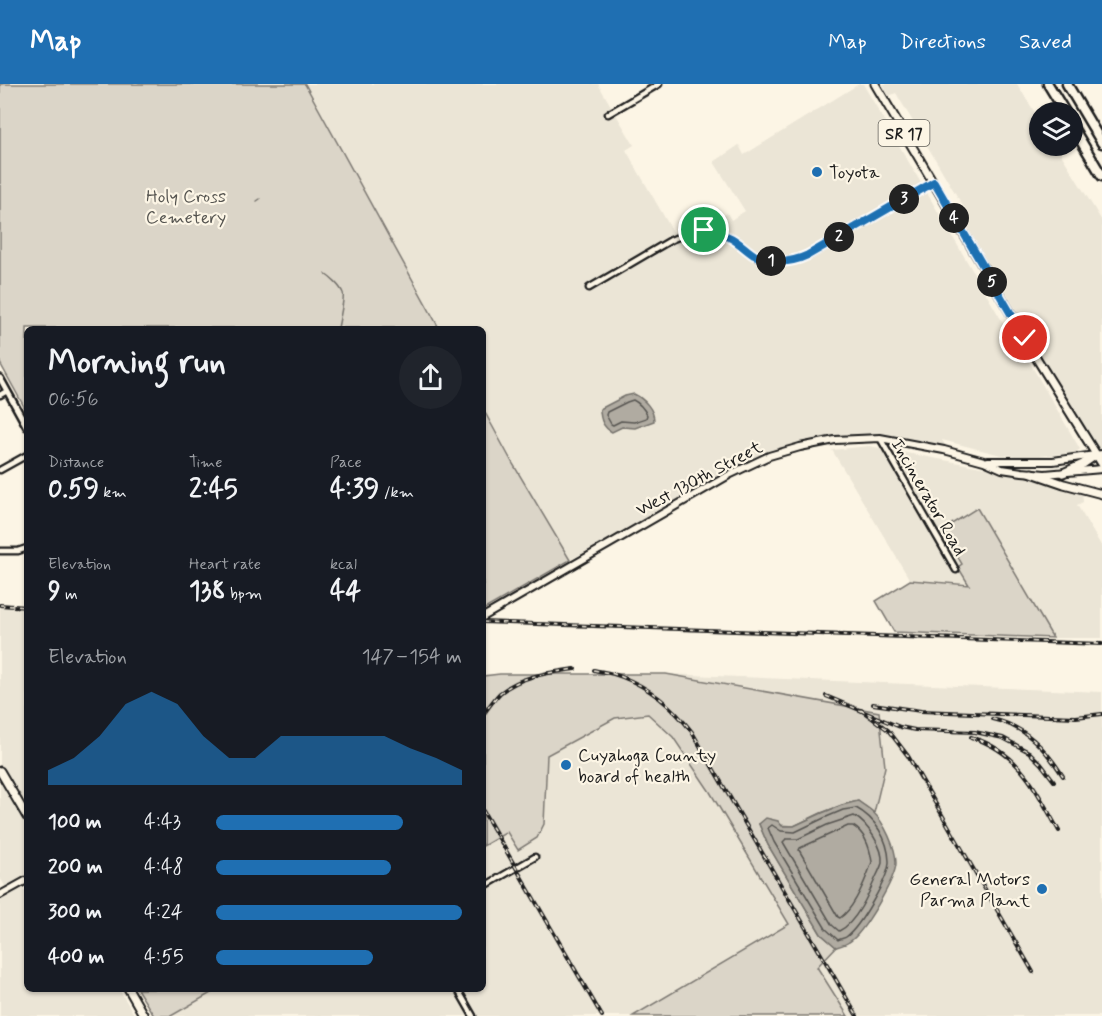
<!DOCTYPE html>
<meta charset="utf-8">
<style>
:root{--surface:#171b24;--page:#20242c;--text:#f1f3f6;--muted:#9ea1a6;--accent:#1f6fb2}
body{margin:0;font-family:Mynerve,sans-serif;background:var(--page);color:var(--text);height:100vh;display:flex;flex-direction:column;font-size:22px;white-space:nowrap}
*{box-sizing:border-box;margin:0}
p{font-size:20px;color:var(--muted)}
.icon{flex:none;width:33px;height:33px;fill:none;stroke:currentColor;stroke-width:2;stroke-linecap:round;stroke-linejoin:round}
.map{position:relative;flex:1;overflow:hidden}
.drawer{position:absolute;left:24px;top:242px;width:462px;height:666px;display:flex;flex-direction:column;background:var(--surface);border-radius:9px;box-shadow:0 2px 4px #0004}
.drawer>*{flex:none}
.fabs{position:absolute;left:1029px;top:18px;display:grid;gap:12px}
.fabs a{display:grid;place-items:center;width:54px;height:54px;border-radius:50%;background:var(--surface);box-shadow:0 2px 4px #0004;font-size:30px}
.pin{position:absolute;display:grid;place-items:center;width:51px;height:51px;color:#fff;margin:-26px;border:3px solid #fff;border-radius:50%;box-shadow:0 2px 6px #0007}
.km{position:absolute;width:30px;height:30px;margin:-15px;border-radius:50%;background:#222;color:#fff;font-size:16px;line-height:30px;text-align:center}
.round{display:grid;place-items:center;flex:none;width:63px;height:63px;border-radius:32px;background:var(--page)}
.head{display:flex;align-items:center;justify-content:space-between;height:102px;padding:0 24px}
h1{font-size:33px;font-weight:800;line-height:45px}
.stats{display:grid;grid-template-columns:repeat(3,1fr);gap:9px;height:102px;padding:6px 24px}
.stats div{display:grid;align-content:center}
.stats b{font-size:26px;font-weight:800}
.stats small{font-size:16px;font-weight:400}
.stats p{font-size:16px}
.chart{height:168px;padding:12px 24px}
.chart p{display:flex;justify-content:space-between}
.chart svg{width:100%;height:108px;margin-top:6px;fill:var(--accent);opacity:.7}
ul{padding:0 24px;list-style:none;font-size:20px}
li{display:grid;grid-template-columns:96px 72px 1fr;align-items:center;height:45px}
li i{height:15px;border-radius:8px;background:var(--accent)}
header{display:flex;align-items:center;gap:36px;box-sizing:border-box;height:84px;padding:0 30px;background:var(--accent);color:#fff}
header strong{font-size:28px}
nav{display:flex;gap:33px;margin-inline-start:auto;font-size:21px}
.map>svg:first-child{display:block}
.built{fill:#ebe5d6}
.green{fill:#dbd5c8;stroke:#7c7872;stroke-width:1.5}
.water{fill:#b0aba1;stroke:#75726c;stroke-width:1.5}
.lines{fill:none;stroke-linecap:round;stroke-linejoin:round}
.shore{stroke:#575551;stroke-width:1.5}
.stream{stroke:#75726c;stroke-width:1.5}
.minor-casing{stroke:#1c1c1c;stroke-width:9}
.tertiary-casing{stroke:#1c1c1c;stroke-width:10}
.secondary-casing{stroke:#1c1c1c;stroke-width:10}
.primary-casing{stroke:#1c1c1c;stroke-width:11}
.motorway-casing{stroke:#1c1c1c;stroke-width:13}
.minor{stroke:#fcf5e5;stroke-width:4.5}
.tertiary{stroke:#fcf5e5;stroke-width:5}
.secondary{stroke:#fcf5e5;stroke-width:6}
.primary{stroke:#fcf5e5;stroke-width:7}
.motorway{stroke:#fcf5e5;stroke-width:8}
.rail-casing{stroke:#1c1c1c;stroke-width:4}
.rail{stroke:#fcf5e5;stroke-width:1.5;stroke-dasharray:4.5;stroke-linecap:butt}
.route-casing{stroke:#fff;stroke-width:12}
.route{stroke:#1f6fb2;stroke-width:8}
.poi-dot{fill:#1f6fb2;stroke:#fcf5e5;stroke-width:2}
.labels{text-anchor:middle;stroke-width:4.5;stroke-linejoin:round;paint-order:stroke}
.shield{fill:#fcf5e5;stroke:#5f5d58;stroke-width:1.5}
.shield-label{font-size:16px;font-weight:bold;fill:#1c1c1c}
.poi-label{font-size:18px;fill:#1c1c1c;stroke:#fcf5e5;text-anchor:start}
.park-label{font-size:18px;fill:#555450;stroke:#fcf5e5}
.street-label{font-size:18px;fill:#1c1c1c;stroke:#fcf5e5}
</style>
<header>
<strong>Map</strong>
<nav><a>Map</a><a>Directions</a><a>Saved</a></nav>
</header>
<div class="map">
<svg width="1102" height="932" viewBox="0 0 1102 932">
<rect width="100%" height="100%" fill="#fcf5e5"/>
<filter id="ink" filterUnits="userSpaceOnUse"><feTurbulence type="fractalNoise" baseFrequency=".0167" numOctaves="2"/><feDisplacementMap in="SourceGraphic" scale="12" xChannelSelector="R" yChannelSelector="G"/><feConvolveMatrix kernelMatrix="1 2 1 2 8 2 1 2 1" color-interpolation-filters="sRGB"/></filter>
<g filter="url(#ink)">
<g class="built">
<polygon points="305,0 598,0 634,61 626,66 673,148 717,136 727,129 731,136 745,127 714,78 739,61 744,71 859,0 863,0 1002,237 1024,269 1080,365 1075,369 1028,373 1001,371 942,356 948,366 893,355 820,356 794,361 771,368 570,476 513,380 483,325 483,244 439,244"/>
<polygon points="883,0 1017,0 1039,35 1040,62 1056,62 1102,137 1102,366 1099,367 961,139 970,134 896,9 889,12"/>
<polygon points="869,362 1029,392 1082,407 1083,418 1077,421 1102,463 1102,554 1053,554 977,424 962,480 958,483 969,501 910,496 832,366"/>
<polygon points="0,522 27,524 27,713 20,717 0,682"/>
<polygon points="666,590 1102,608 1102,932 848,932 789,841 633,932 171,932 218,905 483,904 483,762 507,748 544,740 547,671 615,634 648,630 673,653 710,708 778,820"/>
<polygon points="0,691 27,738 27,793 7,805 0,794"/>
<polygon points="21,802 24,807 27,806 27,904 119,905 135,932 0,932 0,815"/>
</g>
<g class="green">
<polygon points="0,0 305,0 439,244 27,244 27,328 0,279"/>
<polygon points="483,325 513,380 570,476 483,526"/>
<polygon points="977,424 1046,542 1053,554 894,548 876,517 910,496 969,501 958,483 962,480 942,446"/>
<polygon points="500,590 666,590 879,628 885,683 874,729 858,717 842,721 821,729 794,742 759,740 768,761 821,850 836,863 817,883 848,932 633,932 789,840 710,708 673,653 648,630 615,634 547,671 544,740 537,754 518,766 507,748 483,762 483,592"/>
<polygon points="137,905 218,905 171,932 154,932"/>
</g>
<g class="water">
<path d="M634 310C644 315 654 325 654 337L635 344 622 343 612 348C604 344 600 335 600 325L625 312Z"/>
<path d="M858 717C863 721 869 724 873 728 884 738 896 764 896 779 896 794 863 850 849 858 845 861 840 862 836 863L821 850 768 761 759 740 766 734 778 737 782 742H794L822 729 842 721Z"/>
</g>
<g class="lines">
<g class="shore">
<path d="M633 316C639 319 644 325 647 331L646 334 634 338 621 337 613 341 611 340 606 331 607 328 627 318Z"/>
<path d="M856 724C875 734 888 755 889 777 890 792 859 844 846 853 845 854 839 855 838 856L826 845 774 758 768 744 772 741 781 747 795 748 824 734 843 726Z"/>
<path d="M854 732C867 739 884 764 882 779 881 783 878 789 876 793 869 809 856 839 839 847L832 841 783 758 786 755H798L827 741Z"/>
<path d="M848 742H853C865 749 870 764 872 778 866 795 855 824 840 834L838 833 799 766 800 764Z"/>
</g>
<g class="stream">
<polyline points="257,117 260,115"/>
<path d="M325 190C331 194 340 202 343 209 345 213 339 238 338 244"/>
</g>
<defs>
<g id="minor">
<polyline points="608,30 659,0"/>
<path d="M589 204 671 156C694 145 718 143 739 159 744 163 748 167 754 171 771 180 791 179 809 171L934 98"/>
<polyline points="0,311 7,307"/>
<polyline points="880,354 956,486"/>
<polyline points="0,386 27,371"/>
<polyline points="0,467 18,467 27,464"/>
<polyline points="483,803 535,773"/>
<polyline points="457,904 473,932"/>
</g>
<polyline id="tertiary" points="0,294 27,343"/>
<g id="secondary">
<polyline points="988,377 1053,377 1102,370"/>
<polyline points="483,533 731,390 769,372 800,363 835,356 880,354 944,366 984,377 1002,385 1022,388 1045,390 1102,385"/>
<polyline points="0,811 27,796"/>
</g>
<g id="primary">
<polyline points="875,0 1033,267 1037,275 1102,380"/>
<polyline points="1032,389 1064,400 1102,410"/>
<polyline points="1063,389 1083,380 1096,371"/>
<polyline points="0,687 27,733"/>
<polyline points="128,904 144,932"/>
</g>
<g id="motorway">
<polyline points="1048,0 1065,28"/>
<polyline points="1067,0 1102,59"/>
<polyline points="1072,42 1102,92"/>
</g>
</defs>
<use href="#minor" class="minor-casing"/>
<use href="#tertiary" class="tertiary-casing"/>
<use href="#secondary" class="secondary-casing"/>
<use href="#primary" class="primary-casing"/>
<use href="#motorway" class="motorway-casing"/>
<use href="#minor" class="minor"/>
<use href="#tertiary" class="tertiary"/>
<use href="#secondary" class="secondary"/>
<use href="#primary" class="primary"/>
<use href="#motorway" class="motorway"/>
<defs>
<g id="rail">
<polyline points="0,521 27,523"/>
<polyline points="483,538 1102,560"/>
<path d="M594 586C603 588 613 589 622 593 651 604 673 623 692 648L857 932"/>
<polyline points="826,612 900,643 915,646 975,648 1003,654 1029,668 1041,680 1054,697"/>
<polyline points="873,620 921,627 1076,633 1102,630"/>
<polyline points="861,626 888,646 908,672 1033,888"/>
<path d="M483 631C488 624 494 615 500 609 522 591 549 589 575 585"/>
<path d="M992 635C1025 642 1046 665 1063 692"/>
<path d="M971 653C1021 669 1035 705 1059 747"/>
<polyline points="483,727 602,932"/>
</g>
</defs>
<use href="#rail" class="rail-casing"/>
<use href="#rail" class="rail"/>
</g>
</g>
<g class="lines" filter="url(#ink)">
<defs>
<path id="route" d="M704 146C713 148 723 150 731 154 740 159 746 166 754 171 772 180 791 179 808 171L934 98 1025 254"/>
</defs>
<use href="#route" class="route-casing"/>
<use href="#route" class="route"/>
</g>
<g class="poi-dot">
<circle cx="817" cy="88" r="6"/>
<circle cx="566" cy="681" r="6"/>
<circle cx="1042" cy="805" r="6"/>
</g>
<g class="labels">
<rect class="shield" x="878.5" y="36" width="51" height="26" rx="4.5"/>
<g class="shield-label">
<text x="904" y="55">SR 17</text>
</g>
<g class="poi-label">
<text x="829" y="94">Toyota</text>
<text x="578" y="677">Cuyahoga County<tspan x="578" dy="21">board of health</tspan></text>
<text x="1030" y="801" text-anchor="end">General Motors<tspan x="1030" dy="21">Parma Plant</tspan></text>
</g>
<g class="park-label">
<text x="186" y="118">Holy Cross<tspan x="186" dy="21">Cemetery</tspan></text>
</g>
<g class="street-label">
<text transform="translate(699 394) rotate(-28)" y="6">West 130th Street</text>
<text transform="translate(929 413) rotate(60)" y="6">Incinerator Road</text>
</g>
</g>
</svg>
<div class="fabs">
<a><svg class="icon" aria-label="layers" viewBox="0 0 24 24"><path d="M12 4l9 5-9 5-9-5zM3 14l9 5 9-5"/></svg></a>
</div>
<div class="pin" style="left:704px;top:146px;background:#1e9e55"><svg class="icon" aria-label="arrive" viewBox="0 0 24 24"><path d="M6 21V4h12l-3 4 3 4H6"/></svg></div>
<div class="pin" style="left:1025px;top:254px;background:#d93025"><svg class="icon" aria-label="check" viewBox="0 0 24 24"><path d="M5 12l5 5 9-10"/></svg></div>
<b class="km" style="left:771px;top:177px">1</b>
<b class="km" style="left:839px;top:153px">2</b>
<b class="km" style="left:904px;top:115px">3</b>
<b class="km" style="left:954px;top:134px">4</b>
<b class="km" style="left:992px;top:198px">5</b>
<section class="drawer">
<div class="head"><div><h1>Morning run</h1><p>06:56</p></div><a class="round"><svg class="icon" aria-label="share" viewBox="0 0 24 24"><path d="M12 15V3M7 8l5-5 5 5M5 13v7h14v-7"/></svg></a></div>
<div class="stats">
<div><p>Distance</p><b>0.59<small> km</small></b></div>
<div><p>Time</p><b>2:45</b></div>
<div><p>Pace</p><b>4:39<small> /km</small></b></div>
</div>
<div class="stats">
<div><p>Elevation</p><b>9<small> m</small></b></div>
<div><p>Heart rate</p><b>138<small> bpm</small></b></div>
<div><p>kcal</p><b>44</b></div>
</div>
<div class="chart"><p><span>Elevation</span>147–154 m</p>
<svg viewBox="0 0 160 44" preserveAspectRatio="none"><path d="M0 44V38L10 33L20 24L30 11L40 6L50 11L60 24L70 33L80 33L90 24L100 24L110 24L120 24L130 24L140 29L150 33L160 38V44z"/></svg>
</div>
<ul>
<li><b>100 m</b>4:43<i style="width:76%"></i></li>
<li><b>200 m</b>4:48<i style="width:71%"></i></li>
<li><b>300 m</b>4:24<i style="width:100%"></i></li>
<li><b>400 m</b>4:55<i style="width:64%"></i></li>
</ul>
</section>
</div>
